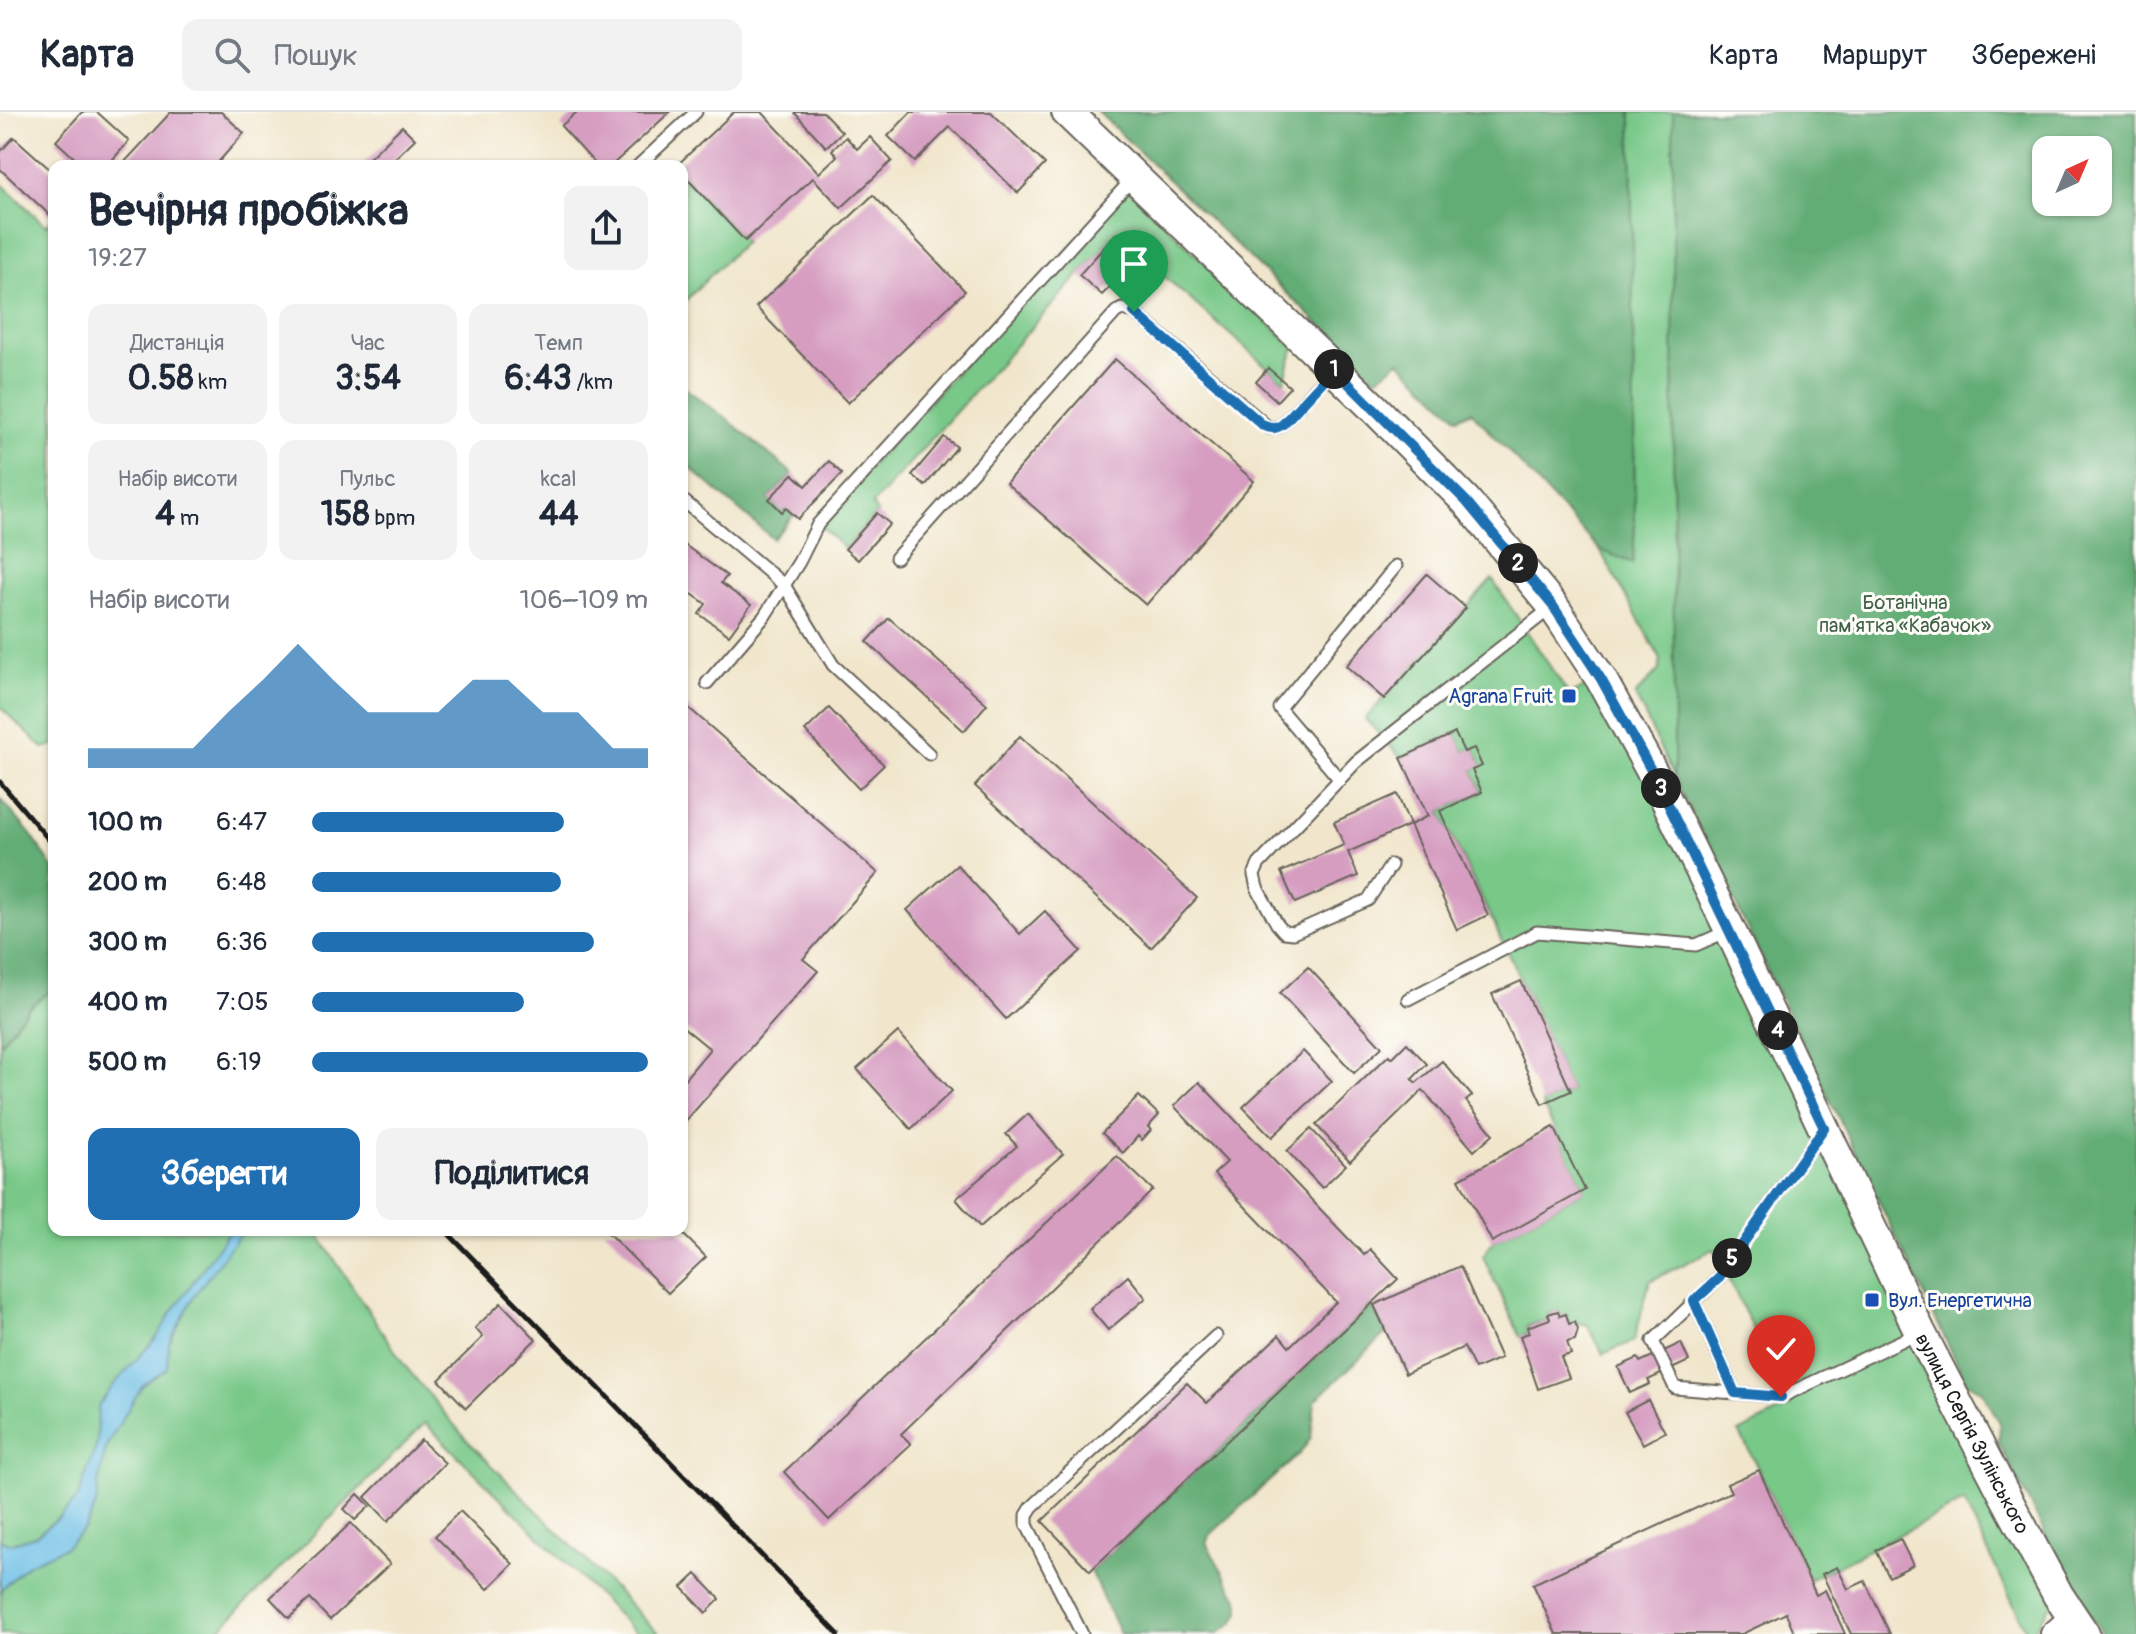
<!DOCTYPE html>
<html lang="uk">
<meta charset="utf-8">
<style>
:root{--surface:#fff;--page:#f2f2f3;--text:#1f2937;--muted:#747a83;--line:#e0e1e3;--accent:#1f6fb2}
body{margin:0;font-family:Pangolin,sans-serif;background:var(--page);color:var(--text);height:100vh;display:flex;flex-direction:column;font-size:30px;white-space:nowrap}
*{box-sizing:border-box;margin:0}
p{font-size:26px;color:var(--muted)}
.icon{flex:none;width:44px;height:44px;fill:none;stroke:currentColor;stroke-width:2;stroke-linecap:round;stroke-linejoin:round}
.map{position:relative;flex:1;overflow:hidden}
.details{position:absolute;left:48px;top:48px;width:640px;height:1076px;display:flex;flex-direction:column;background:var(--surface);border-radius:16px;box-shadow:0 2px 6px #0004}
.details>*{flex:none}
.needle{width:52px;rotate:44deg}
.fabs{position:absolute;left:2032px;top:24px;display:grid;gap:16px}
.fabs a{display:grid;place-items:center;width:80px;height:80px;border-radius:16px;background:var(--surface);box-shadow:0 2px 6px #0004;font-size:40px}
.pin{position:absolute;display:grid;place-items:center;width:68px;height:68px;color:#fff;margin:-82px -34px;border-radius:50% 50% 50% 0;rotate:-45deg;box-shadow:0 0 8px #0007}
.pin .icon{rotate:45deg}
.km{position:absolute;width:40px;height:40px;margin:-20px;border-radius:50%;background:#222;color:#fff;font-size:22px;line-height:40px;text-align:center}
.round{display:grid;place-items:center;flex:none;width:84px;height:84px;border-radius:16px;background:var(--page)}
.overview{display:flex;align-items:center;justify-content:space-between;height:136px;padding:0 40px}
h1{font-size:44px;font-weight:700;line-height:60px}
.figures{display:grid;grid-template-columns:repeat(3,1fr);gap:12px;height:136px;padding:8px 40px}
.figures div{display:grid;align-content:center;border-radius:16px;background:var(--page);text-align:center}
.figures b{font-size:34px;font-weight:700}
.figures small{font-size:22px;font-weight:400}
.figures p{font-size:22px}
.chart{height:224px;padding:16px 40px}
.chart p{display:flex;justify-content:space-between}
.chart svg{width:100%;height:144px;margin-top:8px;fill:var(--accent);opacity:.7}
.action{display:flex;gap:16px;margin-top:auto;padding:16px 40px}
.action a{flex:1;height:92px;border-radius:16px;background:var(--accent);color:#fff;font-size:32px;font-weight:700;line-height:92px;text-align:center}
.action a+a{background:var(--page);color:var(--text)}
ul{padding:0 40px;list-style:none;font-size:26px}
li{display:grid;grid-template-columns:128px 96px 1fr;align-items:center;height:60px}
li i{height:20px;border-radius:10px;background:var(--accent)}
header{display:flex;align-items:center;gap:48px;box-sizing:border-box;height:112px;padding:0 40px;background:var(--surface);border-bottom:2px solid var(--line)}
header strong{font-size:38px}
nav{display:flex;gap:44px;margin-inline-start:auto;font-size:28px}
.search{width:560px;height:72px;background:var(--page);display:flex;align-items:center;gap:20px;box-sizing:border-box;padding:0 28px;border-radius:16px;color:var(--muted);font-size:30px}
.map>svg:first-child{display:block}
.green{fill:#78c888;stroke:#4a7252;stroke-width:2}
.forest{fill:#62ac74;stroke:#3f6448;stroke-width:2;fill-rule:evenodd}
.water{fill:#69bee6;stroke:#426d81;stroke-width:2}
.building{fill:#d69dc1}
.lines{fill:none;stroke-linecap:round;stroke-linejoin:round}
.lane-casing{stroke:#67635a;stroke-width:15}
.street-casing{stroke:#67635a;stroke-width:26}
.secondary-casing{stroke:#67635a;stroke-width:34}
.lane{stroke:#fff;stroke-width:11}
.street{stroke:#fff;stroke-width:22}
.secondary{stroke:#fff;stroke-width:30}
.rail{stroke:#1c1c1c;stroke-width:5}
.route-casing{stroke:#fff;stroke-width:16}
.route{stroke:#1f6fb2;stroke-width:10}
.transit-dot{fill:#1a4fb4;stroke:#fdfcf7;stroke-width:3}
.labels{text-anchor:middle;stroke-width:6;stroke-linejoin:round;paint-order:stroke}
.park-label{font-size:20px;fill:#416147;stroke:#fdfcf7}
.transit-label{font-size:20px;fill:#164399;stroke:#fdfcf7;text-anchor:end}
.street-label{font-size:20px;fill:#1c1c1c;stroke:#fdfcf7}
</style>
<header>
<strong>Карта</strong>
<div class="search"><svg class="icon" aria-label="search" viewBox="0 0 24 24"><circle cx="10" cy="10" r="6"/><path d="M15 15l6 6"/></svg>Пошук</div>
<nav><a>Карта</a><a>Маршрут</a><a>Збережені</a></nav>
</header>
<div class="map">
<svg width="2136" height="1522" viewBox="0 0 2136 1522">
<rect width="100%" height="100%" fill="#fdfcf7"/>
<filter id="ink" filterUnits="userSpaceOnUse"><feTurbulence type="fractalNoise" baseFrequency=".0125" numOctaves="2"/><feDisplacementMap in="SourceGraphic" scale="16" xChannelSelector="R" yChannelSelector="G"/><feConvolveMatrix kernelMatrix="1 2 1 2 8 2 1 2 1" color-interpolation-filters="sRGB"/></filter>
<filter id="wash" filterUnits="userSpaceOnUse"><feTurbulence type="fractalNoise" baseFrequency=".006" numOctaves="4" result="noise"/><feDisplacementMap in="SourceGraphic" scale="32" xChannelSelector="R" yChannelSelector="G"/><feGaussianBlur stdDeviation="1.8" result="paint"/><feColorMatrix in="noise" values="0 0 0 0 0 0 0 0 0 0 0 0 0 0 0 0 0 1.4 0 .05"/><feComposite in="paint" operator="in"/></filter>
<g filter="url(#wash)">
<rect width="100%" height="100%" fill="#f1e6cc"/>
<g class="green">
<polygon points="1631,0 1673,0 1674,665 1635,583 1659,558 1661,548 1600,438 1633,450 1635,409"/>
<polygon points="682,62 745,129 682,192"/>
<polygon points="0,70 46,114 54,105 54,633 43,636 0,595"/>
<polygon points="1125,75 1294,235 1284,270 1116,122 872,393 877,401 845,437 818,412"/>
<polygon points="1492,467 1569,583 1601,567 2058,1483 2031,1522 2028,1522 1964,1390 1809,1468 1759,1358 1739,1320 1791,1294 1714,1137 1650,1169 1634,1229 1603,1242 1588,1213 1575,1210 1569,1212 1566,1202 1560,1204 1558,1199 1548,1202 1550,1207 1527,1214 1529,1221 1520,1224 1483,1144 1492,1130 1585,1078 1542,992 1571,979 1521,869 1440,699 1482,680 1472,658 1482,654 1474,636 1464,640 1455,621 1401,646 1365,607"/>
<polygon points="54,876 54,1118 315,1118 405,1254 466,1327 659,1522 637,1522 425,1311 215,1522 0,1522 1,1477 28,1452 42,1445 58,1406 35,1424 9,1432 0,1428 0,932 28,896"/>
</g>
<g class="forest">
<polygon points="1098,0 1631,0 1635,409 1633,451 1600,438 1471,299 1458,306 1399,249 1376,267"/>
<path d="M1673 0H2136V1522H2103L2072 1474 1999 1332 2000 1311 1982 1279 1966 1270 1674 665ZM2046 38H2098V90H2046Z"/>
<polygon points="682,274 727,307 793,362 769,387 782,399 786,396 794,403 773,427 682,349"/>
<polygon points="0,686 32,724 54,757 54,876 28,896 0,932"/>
<polygon points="1371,1193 1386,1221 1315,1289 1311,1326 1300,1341 1211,1422 1206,1431 1240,1490 1240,1501 1234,1510 1217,1522 1120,1522 1090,1459"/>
</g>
<polygon class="water" points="230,1118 243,1118 194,1184 169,1231 167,1256 142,1274 107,1333 99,1366 96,1393 85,1416 66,1435 28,1452 0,1478 0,1428 9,1432 35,1424 60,1405 78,1386 97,1331 98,1294 115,1271 157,1225 172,1200"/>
<g id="blocks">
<g class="building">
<polygon points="82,0 97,0 129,29 107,54 83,54 56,29"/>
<polygon points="171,0 221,0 244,21 215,54 121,54"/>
<polygon points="577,0 670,0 611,54 597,54 561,14"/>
<polygon points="734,0 762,0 819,61 837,44 832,38 846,25 857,37 870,25 892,49 841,96 813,66 745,129 682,61 682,54 676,54"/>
<polygon points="794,0 823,0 842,20 826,35"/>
<polygon points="911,0 991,0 1045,52 1018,81 950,15 915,50 888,24"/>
<polygon points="402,14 415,27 387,54 361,54"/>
<polygon points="14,25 54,61 54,101 51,104 0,57 0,40"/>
<polygon points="873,83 965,179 848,291 756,195"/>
<polygon points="1116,122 1160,163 1141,185 1120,165 1102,183 1079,163"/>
<polygon points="1115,247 1254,369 1146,493 1006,371"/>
<polygon points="1268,256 1290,275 1277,289 1256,270"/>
<polygon points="944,325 957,335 925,374 912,363"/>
<polygon points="829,349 842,362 798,407 786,396 782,400 769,387 793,362 806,374"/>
<polygon points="877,401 890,412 858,448 845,437"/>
<polygon points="682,431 727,464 721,471 751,493 729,523 699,502 706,492 682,475"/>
<polygon points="1427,462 1466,496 1384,587 1346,554"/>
<polygon points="889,506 987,592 964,619 867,530"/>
<polygon points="682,590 878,761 803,847 818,859 682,1013 682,970 710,937 682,914"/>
<polygon points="829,596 884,653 859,677 805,619"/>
<polygon points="1455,621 1464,640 1474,636 1482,654 1472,658 1482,680 1440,699 1488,803 1457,818 1410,713 1428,704 1401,646"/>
<polygon points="1020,624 1197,786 1151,836 975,674"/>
<polygon points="1397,682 1410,713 1348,740 1358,764 1295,791 1281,760 1344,733 1334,710"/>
<polygon points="957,753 1020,822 1045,799 1081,839 1006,907 907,798"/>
<polygon points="1308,855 1382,935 1354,961 1280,881"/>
<polygon points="1521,869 1571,979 1542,992 1492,882"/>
<polygon points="898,920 952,979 911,1017 857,957"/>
<polygon points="1407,931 1427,952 1412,967 1416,971 1442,949 1472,984 1466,989 1493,1022 1474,1039 1423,978 1350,1049 1316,1013 1389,943 1392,946"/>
<polygon points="1303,939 1332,969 1272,1025 1243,995"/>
<polygon points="1199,970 1364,1143 1370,1137 1398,1167 1090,1459 1042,1409 1187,1271 1207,1291 1279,1223 1289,1235 1336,1190 1214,1062 1227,1050 1174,994"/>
<polygon points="1139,984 1159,1003 1148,1015 1151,1018 1142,1028 1138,1024 1123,1041 1102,1021"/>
<polygon points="1028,1002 1063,1042 980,1115 956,1087 1017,1034 1006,1022"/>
<polygon points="1554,1015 1585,1078 1492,1130 1459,1067"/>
<polygon points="1311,1017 1346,1053 1322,1076 1287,1039"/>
<polygon points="1117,1044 1153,1078 901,1322 911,1332 829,1408 784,1360"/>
<polygon points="605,1118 679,1118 706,1145 668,1181"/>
<polygon points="1460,1154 1501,1246 1475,1257 1464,1235 1405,1262 1374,1193"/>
<polygon points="1128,1164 1146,1186 1108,1218 1090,1197"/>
<polygon points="501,1191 536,1227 466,1296 439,1268 483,1225 475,1216"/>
<polygon points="1558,1199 1560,1204 1566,1202 1569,1212 1575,1210 1578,1218 1575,1228 1567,1230 1571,1242 1561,1245 1569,1266 1538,1277 1520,1224 1529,1221 1527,1215 1550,1207 1548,1202"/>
<polygon points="1681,1231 1689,1249 1648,1268 1650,1272 1630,1281 1618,1255 1638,1246 1640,1250"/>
<polygon points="1648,1288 1665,1320 1643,1332 1625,1300"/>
<polygon points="421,1328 445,1351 388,1409 365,1385"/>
<polygon points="1759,1358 1816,1483 1825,1478 1845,1522 1795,1522 1786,1501 1742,1522 1556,1522 1533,1472 1731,1380 1727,1372"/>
<polygon points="358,1382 370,1394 355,1408 344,1397"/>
<polygon points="460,1399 513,1452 488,1477 435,1424"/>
<polygon points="351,1411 390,1452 330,1508 310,1487 289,1506 270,1486"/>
<polygon points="1900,1427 1913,1453 1889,1465 1876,1438"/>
<polygon points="1837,1455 1848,1477 1865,1469 1890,1522 1851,1522 1822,1462"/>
<polygon points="696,1462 720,1487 706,1501 682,1475"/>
</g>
</g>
</g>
<g filter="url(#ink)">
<use href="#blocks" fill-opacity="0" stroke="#67635a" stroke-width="2"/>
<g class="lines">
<defs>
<g id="lane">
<polyline points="638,54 696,0"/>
<polyline points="685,390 784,473 833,553 929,642"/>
<polyline points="896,446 1116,200 1122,197 1134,200 1269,316 1278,315 1283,312 1333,257"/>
<polyline points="707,571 764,505 799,450 818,412 1134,65"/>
<polyline points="1340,668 1279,596 1396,454"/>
<polyline points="1391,753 1368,788 1293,821 1284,820 1277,812 1257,776 1254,763 1259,752 1356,650 1552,495"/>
<polyline points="1408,887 1537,820 1696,833 1730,818"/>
<polyline points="1821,1020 1718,1167 1653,1229 1675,1276 1781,1285 1918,1221"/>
<polyline points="1694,1189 1735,1281"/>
<polyline points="1082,1522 1027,1413 1027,1403 1032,1395 1216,1224"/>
</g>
<polyline id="street" points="2052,1522 2071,1505"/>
<g id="secondary">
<path id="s1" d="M1067 0 1375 297 1466 389 1553 494 1601 567 1657 669 1730 818 1920 1220 2004 1382 2058 1483 2084 1522"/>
</g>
</defs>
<use href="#lane" class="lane-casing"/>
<use href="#street" class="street-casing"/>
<use href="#secondary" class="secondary-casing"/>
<use href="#lane" class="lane"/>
<use href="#street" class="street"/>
<use href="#secondary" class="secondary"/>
<g class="rail">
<polyline points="0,670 54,734"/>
<polyline points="445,1118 838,1522"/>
</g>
</g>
</g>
<g class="lines" filter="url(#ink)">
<defs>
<path id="route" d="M1134 200 1264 314C1272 317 1276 317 1283 312L1334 257 1466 389 1553 494 1601 567 1657 669 1824 1016 1718 1167 1694 1189 1735 1281 1781 1285"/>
</defs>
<use href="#route" class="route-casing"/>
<use href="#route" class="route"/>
</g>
<g class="transit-dot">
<rect x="1561" y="576" width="16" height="16" rx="4"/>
<rect x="1864" y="1180" width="16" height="16" rx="4"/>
</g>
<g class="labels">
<g class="park-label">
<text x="1905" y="497">Ботанічна<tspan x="1905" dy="23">пам'ятка «Кабачок»</tspan></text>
</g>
<g class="transit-label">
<text x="1553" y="591">Agrana Fruit</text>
<text x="1888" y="1195" text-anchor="start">Вул. Енергетична</text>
</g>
<g class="street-label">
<text dy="7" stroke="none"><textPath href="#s1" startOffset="1622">вулиця Сергія Зулінського</textPath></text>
</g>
</g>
</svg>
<div class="fabs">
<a><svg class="needle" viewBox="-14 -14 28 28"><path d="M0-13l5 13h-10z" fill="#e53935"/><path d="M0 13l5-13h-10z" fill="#747a83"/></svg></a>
</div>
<div class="pin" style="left:1134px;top:200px;background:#1e9e55"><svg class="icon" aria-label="arrive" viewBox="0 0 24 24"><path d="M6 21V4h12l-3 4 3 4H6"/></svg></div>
<div class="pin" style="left:1781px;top:1285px;background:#d93025"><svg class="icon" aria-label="check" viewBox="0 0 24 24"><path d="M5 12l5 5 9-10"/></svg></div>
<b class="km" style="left:1334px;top:257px">1</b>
<b class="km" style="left:1518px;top:451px">2</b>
<b class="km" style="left:1661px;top:676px">3</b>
<b class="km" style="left:1778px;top:918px">4</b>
<b class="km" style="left:1732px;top:1146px">5</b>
<section class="details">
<div class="overview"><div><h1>Вечірня пробіжка</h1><p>19:27</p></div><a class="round"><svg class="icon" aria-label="share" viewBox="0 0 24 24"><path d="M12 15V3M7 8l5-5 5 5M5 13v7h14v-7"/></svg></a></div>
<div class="figures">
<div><p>Дистанція</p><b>0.58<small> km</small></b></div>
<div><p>Час</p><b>3:54</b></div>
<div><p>Темп</p><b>6:43<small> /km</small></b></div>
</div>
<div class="figures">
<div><p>Набір висоти</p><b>4<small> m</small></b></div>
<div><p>Пульс</p><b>158<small> bpm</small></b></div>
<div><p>kcal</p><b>44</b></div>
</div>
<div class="chart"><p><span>Набір висоти</span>106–109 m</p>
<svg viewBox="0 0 160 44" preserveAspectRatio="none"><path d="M0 44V38L10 38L20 38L30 38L40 27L50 17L60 6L70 17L80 27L90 27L100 27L110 17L120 17L130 27L140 27L150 38L160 38V44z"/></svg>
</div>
<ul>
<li><b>100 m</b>6:47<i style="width:75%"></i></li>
<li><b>200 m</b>6:48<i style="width:74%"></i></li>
<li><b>300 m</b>6:36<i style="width:84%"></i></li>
<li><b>400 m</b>7:05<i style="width:63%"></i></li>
<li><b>500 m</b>6:19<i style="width:100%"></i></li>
</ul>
<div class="action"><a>Зберегти</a><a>Поділитися</a></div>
</section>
</div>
